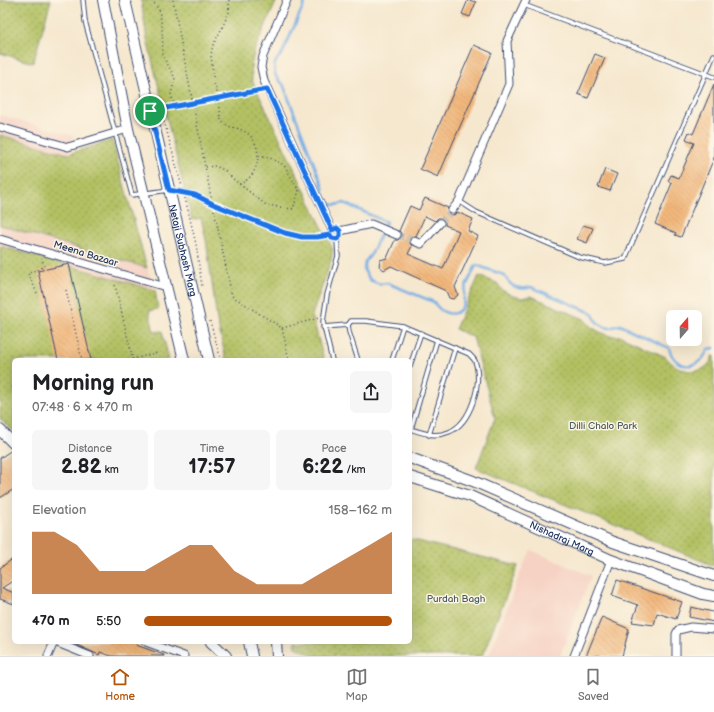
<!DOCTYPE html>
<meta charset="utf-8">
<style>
:root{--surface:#fff;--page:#f6f6f6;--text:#202124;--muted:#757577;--line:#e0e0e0;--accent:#b45309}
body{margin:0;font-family:"Balsamiq Sans",sans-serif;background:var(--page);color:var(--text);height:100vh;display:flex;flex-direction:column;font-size:15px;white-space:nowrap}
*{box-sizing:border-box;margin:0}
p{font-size:13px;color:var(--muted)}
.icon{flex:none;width:22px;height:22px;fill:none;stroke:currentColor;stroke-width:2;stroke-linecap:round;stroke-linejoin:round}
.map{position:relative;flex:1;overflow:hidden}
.drawer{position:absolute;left:12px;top:358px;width:400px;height:286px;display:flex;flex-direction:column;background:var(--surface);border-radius:6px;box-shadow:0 4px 16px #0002}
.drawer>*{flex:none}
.needle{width:26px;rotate:20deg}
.tools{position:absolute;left:666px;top:310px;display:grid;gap:8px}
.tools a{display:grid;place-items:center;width:36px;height:36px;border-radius:6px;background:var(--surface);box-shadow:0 4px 16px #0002;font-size:20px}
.pin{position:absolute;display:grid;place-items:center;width:34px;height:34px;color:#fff;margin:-17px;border:2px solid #fff;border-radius:50%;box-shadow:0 1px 4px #0007}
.round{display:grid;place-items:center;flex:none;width:42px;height:42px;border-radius:6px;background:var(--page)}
.overview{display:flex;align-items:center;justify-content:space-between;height:68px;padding:0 20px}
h1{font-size:22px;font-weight:700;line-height:30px}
.figures{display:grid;grid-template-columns:repeat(3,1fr);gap:6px;height:68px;padding:4px 20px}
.figures div{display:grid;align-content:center;border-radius:6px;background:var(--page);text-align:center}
.figures b{font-size:20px;font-weight:700}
.figures small{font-size:11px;font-weight:400}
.figures p{font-size:11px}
.chart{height:112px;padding:8px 20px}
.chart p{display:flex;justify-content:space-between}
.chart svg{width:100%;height:72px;margin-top:4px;fill:var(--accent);opacity:.7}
ul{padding:0 20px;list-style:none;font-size:13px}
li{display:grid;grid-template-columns:64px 48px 1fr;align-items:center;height:30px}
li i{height:10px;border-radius:5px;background:var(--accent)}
.menu{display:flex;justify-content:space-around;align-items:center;height:56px;border-top:1px solid var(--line);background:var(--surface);font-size:11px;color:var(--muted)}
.menu a{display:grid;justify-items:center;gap:2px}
.menu .on{color:var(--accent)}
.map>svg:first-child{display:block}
.built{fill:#f6d2c4}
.park{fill:url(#park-dots);stroke:#677860}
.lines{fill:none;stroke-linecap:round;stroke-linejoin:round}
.stream{stroke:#77afe6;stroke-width:2.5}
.building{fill:url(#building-back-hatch);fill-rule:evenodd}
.street-tunnel{stroke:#cac3b8;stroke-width:7;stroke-dasharray:7 3.5;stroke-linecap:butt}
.lane-casing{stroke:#3c4b6f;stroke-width:5.5}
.street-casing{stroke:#3c4b6f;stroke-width:9}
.secondary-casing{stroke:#3c4b6f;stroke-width:12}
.path{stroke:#3c4b6f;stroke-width:1.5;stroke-dasharray:1 3;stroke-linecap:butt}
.lane{stroke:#fff;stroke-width:3.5}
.street{stroke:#fff;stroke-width:7}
.secondary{stroke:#fff;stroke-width:10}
.route-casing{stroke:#fff;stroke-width:8}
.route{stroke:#1a73e8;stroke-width:5}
.labels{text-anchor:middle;stroke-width:3;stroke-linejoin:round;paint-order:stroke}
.street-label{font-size:10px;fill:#1b2f5e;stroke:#fcf5e5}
.park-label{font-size:10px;fill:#495b60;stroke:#fcf5e5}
</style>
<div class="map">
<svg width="714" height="656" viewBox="0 0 714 656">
<defs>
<pattern id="park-dots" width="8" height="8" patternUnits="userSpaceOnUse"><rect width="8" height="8" fill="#b3c163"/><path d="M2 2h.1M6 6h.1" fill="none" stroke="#919d55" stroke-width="1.8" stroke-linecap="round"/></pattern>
<pattern id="building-back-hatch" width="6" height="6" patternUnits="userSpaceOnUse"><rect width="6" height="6" fill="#f2b77c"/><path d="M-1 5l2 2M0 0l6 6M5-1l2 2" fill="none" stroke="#cf9e6e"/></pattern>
</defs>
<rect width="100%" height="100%" fill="#fcf5e5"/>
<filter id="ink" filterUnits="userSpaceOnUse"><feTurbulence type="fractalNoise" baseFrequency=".025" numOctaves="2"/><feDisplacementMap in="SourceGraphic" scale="8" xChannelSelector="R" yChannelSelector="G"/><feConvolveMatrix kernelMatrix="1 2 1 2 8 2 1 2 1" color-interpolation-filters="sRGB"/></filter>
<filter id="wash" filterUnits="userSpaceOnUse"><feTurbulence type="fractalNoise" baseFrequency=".012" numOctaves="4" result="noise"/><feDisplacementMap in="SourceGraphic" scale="16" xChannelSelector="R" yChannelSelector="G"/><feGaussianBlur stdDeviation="0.9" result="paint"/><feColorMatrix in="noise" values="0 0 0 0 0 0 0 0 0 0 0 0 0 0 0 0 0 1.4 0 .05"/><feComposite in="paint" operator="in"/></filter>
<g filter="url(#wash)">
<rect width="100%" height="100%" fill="#f6e8cf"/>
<g class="built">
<polygon points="0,115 74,136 68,154 0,135"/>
<polygon points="0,225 147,268 155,290 0,246"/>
<polygon points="531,550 591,576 560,656 489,656 523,566"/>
</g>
<g class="park">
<polygon points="0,0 51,0 33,63 0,53"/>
<polygon points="141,0 277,0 255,49 251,66 252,80 333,250 330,264 312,315 324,360 226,360 217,320 206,240 201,218 192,220 147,40"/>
<polygon points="0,135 68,154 112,140 147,268 0,225"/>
<polygon points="0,246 155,290 158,309 149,311 154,332 162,331 169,360 14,360 14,432 0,419"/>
<path d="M479 276 497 283 502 290 511 295 522 298 531 296 584 319 591 327 600 332 610 336H621L666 357C677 373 707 379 713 355H714V566L476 468 495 418 473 337 455 329Z"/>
<polygon points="410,539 518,566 482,656 314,656 296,647 295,642 410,642"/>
</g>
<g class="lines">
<path class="stream" d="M306 0 282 54C271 63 272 76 283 84L323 187 324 196 331 204 336 205 344 203 386 222 372 253 365 262 364 270 370 280 380 284 387 283 434 302C440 313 456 320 463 305 465 300 463 295 465 290 467 282 473 273 476 265L504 275C510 287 519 291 531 287L592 313 597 322 602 326 609 328 620 325 669 348C675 371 700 371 708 349L714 348"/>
</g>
<g id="blocks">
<g class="building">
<polygon points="468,0 476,2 470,17 462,14"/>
<polygon points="474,45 492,53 438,177 420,169"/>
<polygon points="595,54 605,58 588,98 578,94"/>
<polygon points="714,84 714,158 681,237 675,235 676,233 655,224 672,183 668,181 671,175 679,178 694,143 686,139 689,132 693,134"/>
<polygon points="605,169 617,174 610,191 598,187"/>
<path d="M425 198 448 208 447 212 449 214 454 215 457 212 473 219 468 231 478 236 455 287 458 295 453 299 449 298 446 291 391 266 384 270 379 266 380 260 387 258 395 240H398L401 237 402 234 399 231 410 206 419 210ZM425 216 435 221 438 218H441L445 221V225L459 231 443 269 408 254 412 246 409 242 410 239 413 236H416Z"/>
<polygon points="583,225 593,228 587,243 577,239"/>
<polygon points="69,264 91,360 58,360 38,271"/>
<polygon points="12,450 14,450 14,489 0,498 0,458"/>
<polygon points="14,558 14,580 2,588 14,593 14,604 0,599 0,568"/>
<polygon points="617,580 682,602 676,619 657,613 654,625 632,622 638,605 612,596"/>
<polygon points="691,607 713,612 714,622 689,617"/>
<polygon points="602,617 629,629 622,656 586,656"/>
<polygon points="70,642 137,642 136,645 164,655 164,656 111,656 100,652 99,655"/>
</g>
</g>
</g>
<g filter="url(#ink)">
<use href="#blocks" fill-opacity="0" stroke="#3c4b6f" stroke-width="1"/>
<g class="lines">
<g class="street-tunnel">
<polyline points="440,223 452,210"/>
<polyline points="397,235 414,241"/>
</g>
<defs>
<g id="lane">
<polyline points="83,0 85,21 132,195 169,190 183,192 195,195 213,204 285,233 303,237 317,237 330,235"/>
<polyline points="524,5 714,77"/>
<polyline points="459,201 476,212 579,257 605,263 625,259 714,55"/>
<circle cx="335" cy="234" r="5.5"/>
<polyline points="348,325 349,332 358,360"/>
<path d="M323 327 348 325 351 321H366L403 326 469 354C471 356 474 359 475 361 483 383 471 423 449 432 435 438 423 433 410 429"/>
<polyline points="332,360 323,322 327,295 338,256 337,239"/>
<polyline points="392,360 403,326"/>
<polyline points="410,366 421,333"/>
<polyline points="411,429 437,340"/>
<polyline points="429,435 455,348"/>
</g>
<g id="street">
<polyline points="287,0 263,56 261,67 264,81 332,230"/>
<polyline points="0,127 68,147 128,129"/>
<polyline points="452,210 459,201 509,84 507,41 526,0"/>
<polyline points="340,231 371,224 397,235"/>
<polyline points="0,239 166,287"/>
<polyline points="414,241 421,244 440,223"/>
<polyline points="55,642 90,656"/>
<polyline points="146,642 184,656"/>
<polyline points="48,656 54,642"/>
<polyline points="574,656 611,560"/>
<polyline points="676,656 676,634 678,630 691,627 714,629"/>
</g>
<g id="secondary">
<polyline points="103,0 128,129 184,360"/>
<path id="s1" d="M125 0 209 360"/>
<polyline points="0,430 14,444"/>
<polyline points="410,458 473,481 613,542 714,576"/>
<path id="s2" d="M410 477 470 496 611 560 703 594 714 596"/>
<polyline points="211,642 226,656"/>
<polyline points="249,642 252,656"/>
<polyline points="276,642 277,656"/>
</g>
</defs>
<use href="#lane" class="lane-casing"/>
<use href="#street" class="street-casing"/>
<use href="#secondary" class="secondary-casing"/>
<g class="path">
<polyline points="152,0 159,10 162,26 163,56 175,78 171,94 175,107"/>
<polyline points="173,0 211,197"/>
<path d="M229 0V12L222 28 213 45 211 55 214 83 219 98 221 121C231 130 235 126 244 131 265 143 261 177 239 184"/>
<polyline points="160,110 260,90"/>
<polyline points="161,110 182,187"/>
<polyline points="206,167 215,166 226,171 232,178 266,205 293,209 299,191 284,165 270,158 258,156"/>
<polyline points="185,198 196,244 202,287"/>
<polyline points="214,210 232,296 282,328 289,360"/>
<polyline points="115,285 133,360"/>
<polyline points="66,290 82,360"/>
<polyline points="37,293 28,273 44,267 42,258"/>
<polyline points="210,321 221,360"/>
<polyline points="282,328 319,318"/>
<polyline points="128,360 161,352"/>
<polyline points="12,387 14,387"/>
</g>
<use href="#lane" class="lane"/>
<use href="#street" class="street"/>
<use href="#secondary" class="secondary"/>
</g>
</g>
<g class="lines" filter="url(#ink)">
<defs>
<polygon id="route" points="267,89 332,230 337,228 340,231 340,236 337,239 332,238 330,235 317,237 302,237 285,233 213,204 195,195 169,190 150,111"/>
</defs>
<use href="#route" class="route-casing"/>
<use href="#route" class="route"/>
</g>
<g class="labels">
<g class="street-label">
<text dy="4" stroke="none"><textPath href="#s1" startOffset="257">Netaji Subhash Marg</textPath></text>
<text transform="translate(86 253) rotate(17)" y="4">Meena Bazaar</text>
<text dy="4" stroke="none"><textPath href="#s2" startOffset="164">Nishadraj Marg</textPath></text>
</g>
<g class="park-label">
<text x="603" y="429">Dilli Chalo Park</text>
<text x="456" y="602">Purdah Bagh</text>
</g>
</g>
</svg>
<div class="tools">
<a><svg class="needle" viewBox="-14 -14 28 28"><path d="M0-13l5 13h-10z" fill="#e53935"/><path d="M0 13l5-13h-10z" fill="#757577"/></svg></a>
</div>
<div class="pin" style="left:150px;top:111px;background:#1e9e55"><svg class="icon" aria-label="arrive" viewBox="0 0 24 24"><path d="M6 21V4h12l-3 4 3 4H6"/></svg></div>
<section class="drawer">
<div class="overview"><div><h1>Morning run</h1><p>07:48 · 6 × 470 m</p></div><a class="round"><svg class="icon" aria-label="share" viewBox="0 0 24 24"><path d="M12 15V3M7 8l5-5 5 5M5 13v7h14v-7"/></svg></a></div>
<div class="figures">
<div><p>Distance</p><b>2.82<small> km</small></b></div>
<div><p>Time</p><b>17:57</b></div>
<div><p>Pace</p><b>6:22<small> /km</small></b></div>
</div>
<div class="chart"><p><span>Elevation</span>158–162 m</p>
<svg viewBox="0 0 160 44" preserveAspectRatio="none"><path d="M0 44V6L10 6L20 14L30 30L40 30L50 30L60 22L70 14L80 14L90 30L100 38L110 38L120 38L130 30L140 22L150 14L160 6V44z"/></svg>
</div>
<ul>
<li><b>470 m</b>5:50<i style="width:100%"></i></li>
</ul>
</section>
</div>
<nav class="menu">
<a class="on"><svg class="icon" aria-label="home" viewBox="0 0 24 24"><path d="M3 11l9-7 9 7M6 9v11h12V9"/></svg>Home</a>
<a><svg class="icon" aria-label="map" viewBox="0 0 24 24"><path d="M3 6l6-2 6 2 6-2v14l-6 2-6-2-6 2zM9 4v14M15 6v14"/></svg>Map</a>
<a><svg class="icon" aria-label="saved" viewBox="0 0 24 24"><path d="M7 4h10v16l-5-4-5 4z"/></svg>Saved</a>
</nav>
